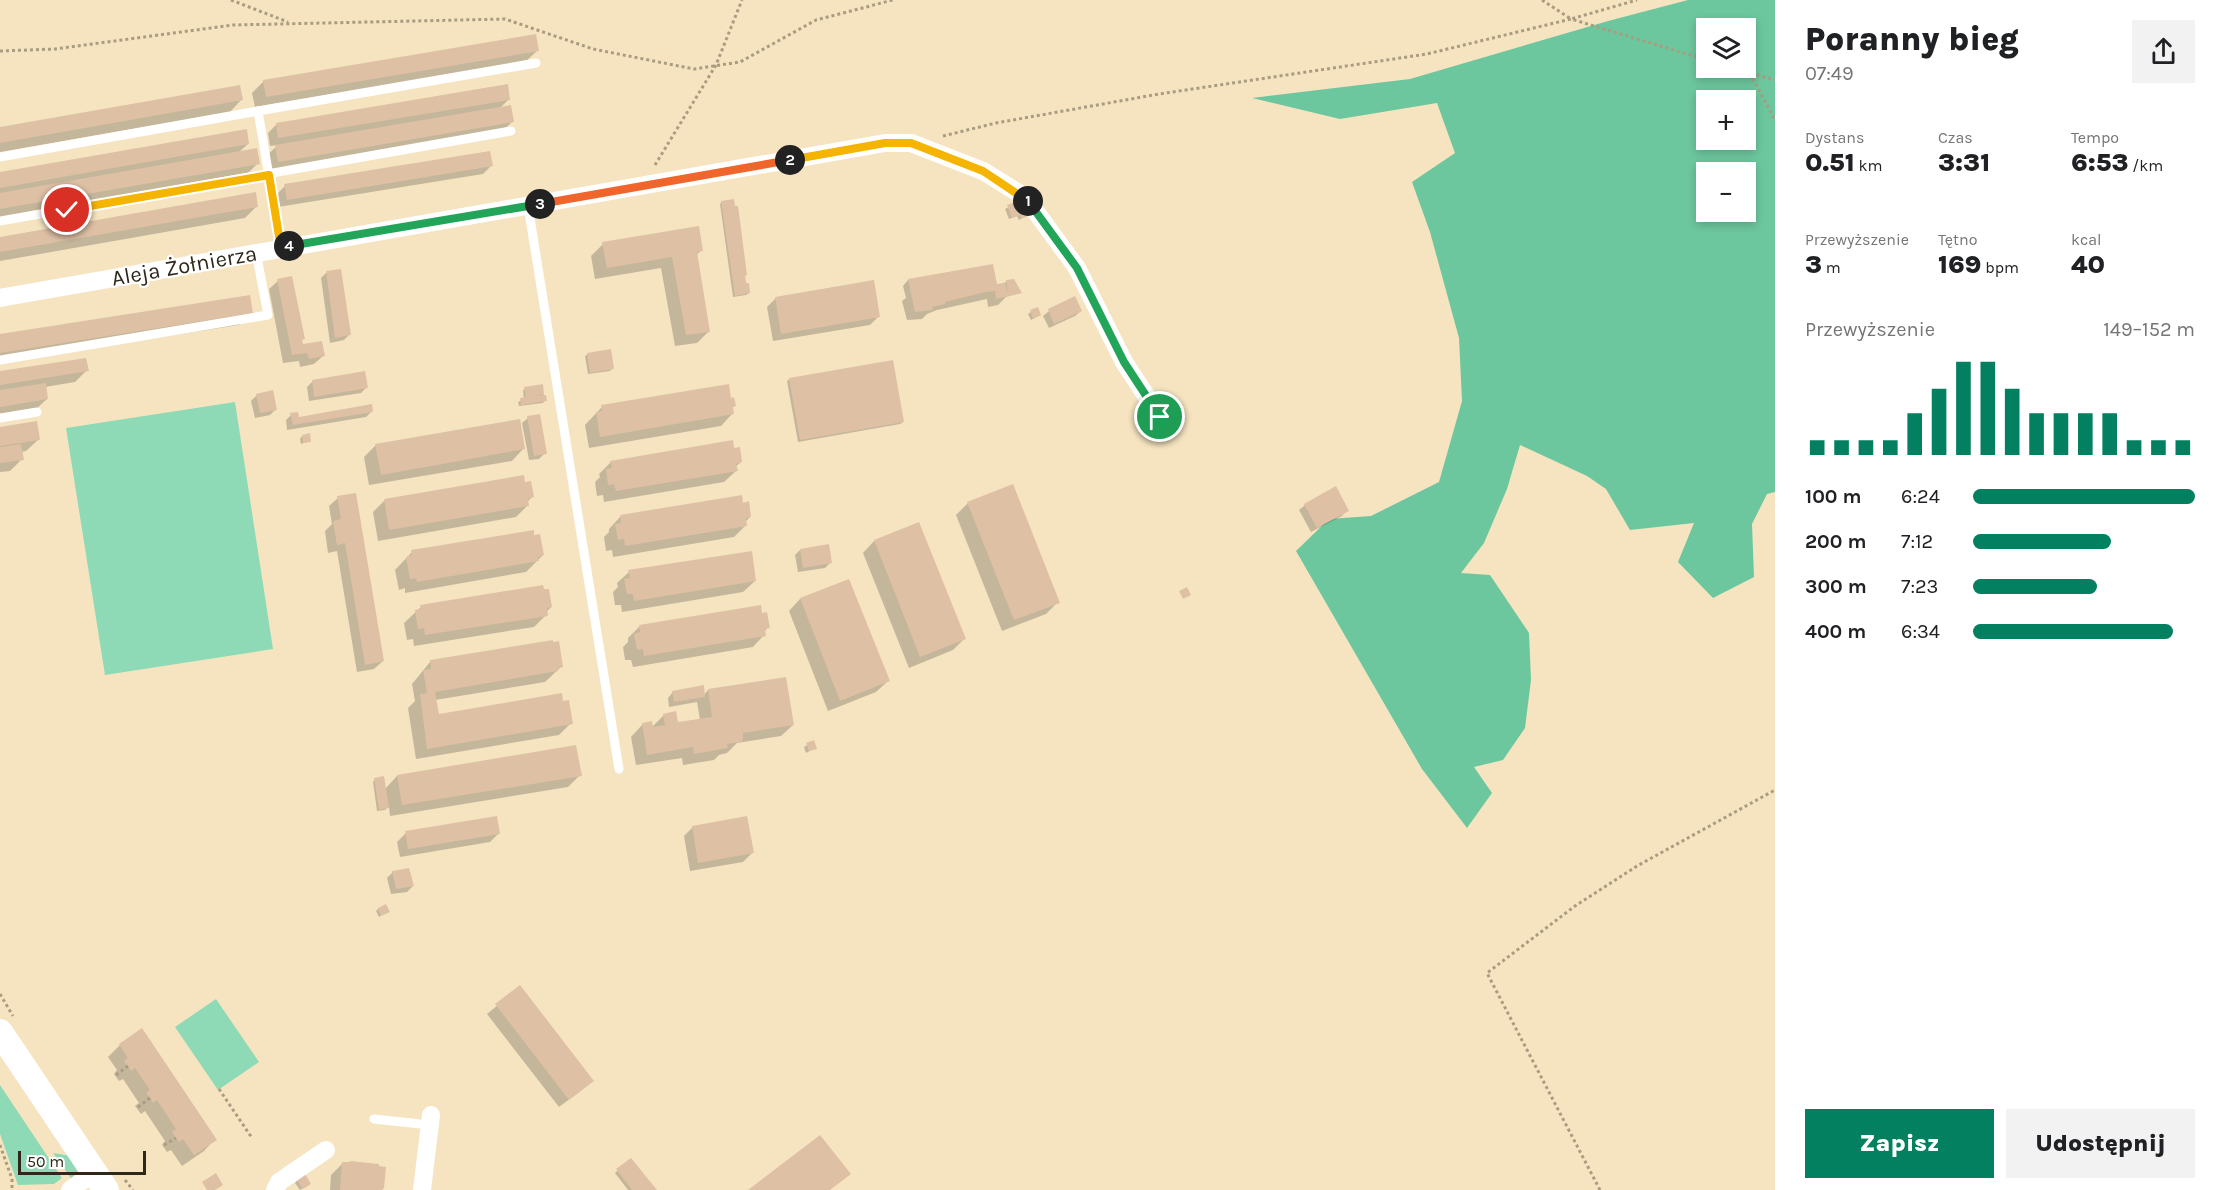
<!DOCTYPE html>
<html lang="pl">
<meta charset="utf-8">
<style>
:root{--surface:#fff;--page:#f2f2f2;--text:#202124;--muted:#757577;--accent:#02805f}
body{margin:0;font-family:Karla,sans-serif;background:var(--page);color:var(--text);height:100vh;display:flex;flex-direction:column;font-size:22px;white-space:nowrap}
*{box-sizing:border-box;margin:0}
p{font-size:20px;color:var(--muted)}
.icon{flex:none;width:33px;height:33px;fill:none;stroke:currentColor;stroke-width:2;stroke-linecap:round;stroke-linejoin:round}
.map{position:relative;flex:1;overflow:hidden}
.sheet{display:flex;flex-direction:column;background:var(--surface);width:450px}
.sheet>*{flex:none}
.buttons{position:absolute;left:1696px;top:18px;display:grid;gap:12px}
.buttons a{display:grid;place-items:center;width:60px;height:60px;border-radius:0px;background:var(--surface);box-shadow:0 3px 9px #0003;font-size:30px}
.scale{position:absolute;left:18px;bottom:15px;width:128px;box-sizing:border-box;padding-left:6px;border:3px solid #2e271a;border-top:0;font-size:16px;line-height:21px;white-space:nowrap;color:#2e271a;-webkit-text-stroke:4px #fff;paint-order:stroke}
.pin{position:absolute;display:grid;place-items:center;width:51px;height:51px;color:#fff;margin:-26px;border:3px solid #fff;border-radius:50%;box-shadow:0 2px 6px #0007}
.km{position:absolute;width:30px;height:30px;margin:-15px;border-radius:50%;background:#222;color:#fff;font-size:16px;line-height:30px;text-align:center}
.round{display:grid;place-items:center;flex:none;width:63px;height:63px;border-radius:0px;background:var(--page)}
.headline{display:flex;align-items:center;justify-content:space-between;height:102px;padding:0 30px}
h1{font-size:33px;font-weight:800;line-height:45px}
.figures{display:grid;grid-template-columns:repeat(3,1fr);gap:9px;height:102px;padding:6px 30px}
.figures div{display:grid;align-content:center}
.figures b{font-size:26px;font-weight:800}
.figures small{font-size:16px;font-weight:400}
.figures p{font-size:16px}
.chart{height:168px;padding:12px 30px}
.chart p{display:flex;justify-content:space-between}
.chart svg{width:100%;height:108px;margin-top:6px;stroke:var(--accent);stroke-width:6}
.action{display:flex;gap:12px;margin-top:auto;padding:12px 30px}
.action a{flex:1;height:69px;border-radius:0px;background:var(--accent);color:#fff;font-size:24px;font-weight:800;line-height:69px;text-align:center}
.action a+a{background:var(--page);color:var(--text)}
ul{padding:0 30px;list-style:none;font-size:20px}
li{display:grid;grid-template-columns:96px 72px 1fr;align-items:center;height:45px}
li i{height:15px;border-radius:8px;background:var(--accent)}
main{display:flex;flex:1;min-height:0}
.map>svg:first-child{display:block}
.green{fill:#8fdab6}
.forest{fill:#6dc79e;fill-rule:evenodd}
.shadow{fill:#0003}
.building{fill:#dec0a5}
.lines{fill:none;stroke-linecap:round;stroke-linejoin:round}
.path{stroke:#a99c81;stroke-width:3;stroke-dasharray:3 3;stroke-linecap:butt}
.lane{stroke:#fff;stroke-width:9}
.street{stroke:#fff;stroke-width:18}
.secondary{stroke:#fff;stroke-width:26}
.split-1-casing{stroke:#fff;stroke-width:12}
.split-2-casing{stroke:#fff;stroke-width:12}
.split-3-casing{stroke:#fff;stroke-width:12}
.split-4-casing{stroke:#fff;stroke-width:12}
.split-5-casing{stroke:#fff;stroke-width:12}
.split-1{stroke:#22a559;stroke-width:8}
.split-2{stroke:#f5b400;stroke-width:8}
.split-3{stroke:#f0652b;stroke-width:8}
.split-4{stroke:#22a559;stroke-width:8}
.split-5{stroke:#f5b400;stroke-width:8}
.labels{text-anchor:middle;stroke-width:4.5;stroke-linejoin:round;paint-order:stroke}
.street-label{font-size:22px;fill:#2e271a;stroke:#fff}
</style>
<main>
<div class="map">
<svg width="1775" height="1190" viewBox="0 0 1775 1190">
<rect width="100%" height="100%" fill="#f6e4c1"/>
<g class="green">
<polygon points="235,402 273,649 105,675 66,428"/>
<polygon points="216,999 259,1062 218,1090 175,1027"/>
<polygon points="0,1085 62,1178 54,1184 18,1185 0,1134"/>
<polygon points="53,1153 72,1156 81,1172 72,1180"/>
</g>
<path class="forest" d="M1688 0H1775V492L1767 494 1752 524 1754 577 1713 598 1678 562 1694 523 1630 530 1606 489 1587 476 1520 445 1507 489 1484 543 1461 573 1490 575 1529 633 1531 680 1525 728 1503 760 1474 767 1492 793 1467 828 1422 769 1296 551 1329 519 1371 516 1439 482 1462 401 1459 338 1430 232 1412 182 1455 153 1437 103 1340 119 1252 98 1410 79 1608 21ZM1707 28H1746V68H1707ZM1707 100H1746V140H1707ZM1707 172H1746V212H1707Z"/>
<g class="shadow">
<polygon points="537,51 525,62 255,107 252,93 264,81"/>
<polygon points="509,99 499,109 512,122 500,133 267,173 264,158 278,145 270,146 268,133 277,124"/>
<polygon points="241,100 230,112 0,152 0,129"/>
<polygon points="248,144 238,153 258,163 246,175 0,218 0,174"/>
<polygon points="491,166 483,174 278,207 276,195 285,186"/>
<polygon points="1022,201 1028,215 1019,220 1017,216 1009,219 1005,209"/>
<polygon points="722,202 734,208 746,275 744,277 749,293 746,295 733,297 720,204"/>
<polygon points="257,206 245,218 0,261 0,239"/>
<polygon points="603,244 702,250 696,255 709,331 697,343 675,346 661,268 595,279 591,256"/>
<polygon points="339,271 349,335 344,340 330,343 321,278 326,273"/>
<polygon points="908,280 996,286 1006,282 1020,293 1006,297 998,305 988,307 987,299 937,310 927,314 922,319 907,320 902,301 906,298 903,286"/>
<polygon points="278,281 302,346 323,356 314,364 300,367 299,361 283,363 269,289"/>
<polygon points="776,298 879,316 870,325 773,341 767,307"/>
<polygon points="1075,298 1081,311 1075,316 1049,328 1043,316 1049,311"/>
<polygon points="1031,312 1040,315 1031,320 1028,314"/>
<polygon points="251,313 239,325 0,362 0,335"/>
<polygon points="588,354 612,368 610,371 588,374 585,356"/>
<polygon points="87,370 75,382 45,387 47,399 35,410 0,416 0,373"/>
<polygon points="790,379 903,422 900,424 798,442 787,381"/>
<polygon points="313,381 366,388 361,393 309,401 307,387"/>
<polygon points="541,386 545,400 543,403 519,406 518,402 524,399 523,391 525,388"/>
<polygon points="257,395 275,410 270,415 255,418 251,401"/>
<polygon points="602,407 732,408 732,414 721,426 589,448 585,425"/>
<polygon points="372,411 366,417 287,430 286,420 291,415 298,419"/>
<polygon points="528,418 545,453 539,459 529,460 522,423"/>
<polygon points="0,428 38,440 26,451 21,452 22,459 10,471 0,472"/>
<polygon points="302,436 310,441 301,444 300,439"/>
<polygon points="376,445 523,449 512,461 369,485 364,457"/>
<polygon points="733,450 741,462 735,467 736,471 724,482 604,502 603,495 597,496 595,482 600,477 599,474 611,462"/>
<polygon points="524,484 532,497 527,502 528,505 516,517 378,541 373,512 384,501"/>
<polygon points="740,497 742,504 750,517 745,522 745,526 734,537 613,557 612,550 606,551 604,537 609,532 609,529 620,517"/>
<polygon points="338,498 383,661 374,669 357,672 337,551 328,553 325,531 332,524 329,506"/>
<polygon points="968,503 1058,602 1046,614 1002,631 956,515"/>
<polygon points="1305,505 1347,510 1342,516 1311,532 1299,510"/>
<polygon points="874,541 964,639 953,650 909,668 863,553"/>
<polygon points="800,550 831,562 825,568 798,572 795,555"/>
<polygon points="412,552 543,555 526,572 405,593 405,588 399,590 395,570"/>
<polygon points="629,572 755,581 743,592 622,612 621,605 615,605 613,592 618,587 617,583"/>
<polygon points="848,581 888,681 876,692 828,711 789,611 800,599"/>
<polygon points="421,607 551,607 546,612 546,615 534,627 414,646 413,639 407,640 404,623"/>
<polygon points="761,614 768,627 764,632 764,635 753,647 633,667 631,660 625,660 623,647 628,642 628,638 639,627"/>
<polygon points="430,662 561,667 545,682 435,700 438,716 562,703 571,723 559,735 416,759 408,708 415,701 412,684"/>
<polygon points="708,690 793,725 781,736 737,743 727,753 719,755 714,760 683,765 682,758 636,765 631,737 642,725 652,727 664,715 677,724 700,720 697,702 669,707 668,698 673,692 704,695"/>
<polygon points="813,742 815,748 806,753 804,747"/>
<polygon points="580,775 568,787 390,816 389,806 385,810 377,811 373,782 375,779 385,789 397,776"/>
<polygon points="693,827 752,853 743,862 690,871 684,836"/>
<polygon points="406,833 498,834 490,842 400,857 397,842"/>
<polygon points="393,872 413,886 407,892 391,894 387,878"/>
<polygon points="378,909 388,911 379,917 376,911"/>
<polygon points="520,987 583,1089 559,1107 487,1014"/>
<polygon points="120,1045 215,1139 204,1151 182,1166 171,1150 167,1152 165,1149 162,1145 165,1141 145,1111 141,1114 135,1106 139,1103 123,1079 119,1081 114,1074 117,1070 108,1057"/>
<polygon points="630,1160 655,1190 628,1190 615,1173"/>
<polygon points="343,1163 382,1190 330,1190 331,1175"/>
<polygon points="297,1180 307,1186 300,1190 295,1183"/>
</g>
<g class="building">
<polygon points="536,34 539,51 266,97 263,80"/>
<polygon points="508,84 510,100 278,138 276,123"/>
<polygon points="240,85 243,100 0,143 0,127"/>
<polygon points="511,105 514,122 278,162 275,145"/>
<polygon points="247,129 249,144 0,188 0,172"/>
<polygon points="257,148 260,164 0,209 0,193"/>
<polygon points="490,151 493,166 287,200 284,184"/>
<polygon points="256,192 258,207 0,252 0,237"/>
<polygon points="734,199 735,206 738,206 747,275 745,275 746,283 749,283 750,293 735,296 721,201"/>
<polygon points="1023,199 1030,215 1021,219 1020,215 1012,218 1007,205"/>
<polygon points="699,226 703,251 697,252 710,332 686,335 672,257 607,268 602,242"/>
<polygon points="993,264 997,284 1005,283 1008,293 1006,280 1014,279 1022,293 996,299 995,291 986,292 945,302 945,304 932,307 933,310 915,312 908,279"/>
<polygon points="341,269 351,335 335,338 326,271"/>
<polygon points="292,276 305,339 302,340 303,344 322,341 325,356 309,359 307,353 292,355 277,279"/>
<polygon points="874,280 880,317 781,334 775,297"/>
<polygon points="250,295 253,313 0,353 0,334"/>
<polygon points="1075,296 1082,311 1054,324 1048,309"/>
<polygon points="1038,307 1041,315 1033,319 1030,310"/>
<polygon points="611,349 614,369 590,373 587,353"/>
<polygon points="86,358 89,371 0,385 0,371"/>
<polygon points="893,360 904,422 800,440 789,378"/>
<polygon points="365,371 368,388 314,397 312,380"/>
<polygon points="46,383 48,399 0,407 0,390"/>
<polygon points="543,384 544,394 533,396 546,395 547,401 521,405 520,398 526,397 524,387"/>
<polygon points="729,384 731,398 734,397 736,406 733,407 734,414 600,437 596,412 602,411 601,405"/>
<polygon points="273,390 277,410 260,413 256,394"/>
<polygon points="372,404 373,412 293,425 290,413 298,412 299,417"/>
<polygon points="540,414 547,454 534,456 527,416"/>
<polygon points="520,419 525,449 381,475 375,444"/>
<polygon points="37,421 40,440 0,446 0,427"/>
<polygon points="310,433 311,442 303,443 302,435"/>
<polygon points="733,440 734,448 740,447 742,462 736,464 738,471 616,491 614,484 608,485 606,469 612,468 610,461"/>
<polygon points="21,444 24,460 0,463 0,447"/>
<polygon points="524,475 525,482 531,481 534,497 528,499 529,506 389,530 384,499"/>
<polygon points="1013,484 1060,603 1014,620 967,502"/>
<polygon points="1336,486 1349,511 1317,528 1304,504"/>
<polygon points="356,493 384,661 365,665 345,543 337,545 333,521 341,519 337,496"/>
<polygon points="742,495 743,503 749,501 751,517 746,518 747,526 625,546 624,539 618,540 615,524 621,523 620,515"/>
<polygon points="919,522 966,639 920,657 874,540"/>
<polygon points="534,530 534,535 540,534 544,555 538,557 539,561 417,582 416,578 410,579 406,557 412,555 411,550"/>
<polygon points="829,544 832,563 803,568 800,549"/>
<polygon points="752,551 756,581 634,601 633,594 627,594 624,579 630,578 628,570"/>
<polygon points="849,579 890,681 840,701 800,598"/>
<polygon points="543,585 544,589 549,589 552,607 547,608 548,616 425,635 424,628 418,629 415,610 421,609 420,605"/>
<polygon points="1187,587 1191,595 1183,599 1179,591"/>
<polygon points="761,605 762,613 767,612 770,628 765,629 766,636 644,656 643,649 637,650 634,634 640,632 639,625"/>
<polygon points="553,640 553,642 559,641 563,667 558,668 558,671 435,692 439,714 562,693 563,701 569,700 573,724 427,749 420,694 427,693 423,670 431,669 430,660"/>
<polygon points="786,677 794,725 743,733 743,739 741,742 727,744 728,748 694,754 693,747 647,755 642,723 652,721 653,727 665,725 663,714 676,711 678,722 712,717 708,689"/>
<polygon points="704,685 705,697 674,702 672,691"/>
<polygon points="814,740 817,749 809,751 806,743"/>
<polygon points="576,745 582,776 402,805 397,775"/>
<polygon points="384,776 389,808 379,810 374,778"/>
<polygon points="497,816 500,834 408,849 405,831"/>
<polygon points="747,816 754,853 698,863 692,826"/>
<polygon points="409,868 414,886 396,889 392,871"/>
<polygon points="386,904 390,912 381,916 378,908"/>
<polygon points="520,985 594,1081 569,1100 495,1004"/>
<polygon points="142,1028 217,1140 194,1155 183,1139 179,1142 176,1138 172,1132 176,1129 157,1100 153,1103 150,1098 146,1093 150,1090 135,1068 131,1071 124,1061 128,1058 119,1044"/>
<polygon points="820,1135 851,1174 830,1190 748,1190"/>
<polygon points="631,1158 657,1190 632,1190 616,1169"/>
<polygon points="350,1161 379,1164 379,1166 386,1167 384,1188 382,1190 340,1190 342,1162 350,1162"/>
<polygon points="216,1173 223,1185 215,1190 207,1190 202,1182"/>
<polygon points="305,1174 311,1184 303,1189 296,1179"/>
</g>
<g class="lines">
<g class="path">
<polyline points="231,0 288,22"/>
<polyline points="1542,0 1571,19 1637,0"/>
<polyline points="0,51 55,49 233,25 505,19 593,49 694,69 740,62 816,20 893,0"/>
<polyline points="1733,68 1750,73 1775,120"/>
<polyline points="1751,73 1775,80"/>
<polyline points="943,136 996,123 1159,94 1427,54 1571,19 1707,60"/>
<polyline points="655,165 716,65 742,0"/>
<polyline points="0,994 13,1016"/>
<polyline points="116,1075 128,1066"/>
<polyline points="219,1089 252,1138"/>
<polyline points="138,1107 150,1098"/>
<polyline points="0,1145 12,1179 12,1189"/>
<polyline points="164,1145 176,1138"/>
<polyline points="125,1180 133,1190"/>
<polyline points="1600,1190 1487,973 1575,906 1637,866 1775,790"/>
</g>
<g class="lane">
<polyline points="0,157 258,111"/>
<polyline points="528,206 619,769"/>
<polyline points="0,221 511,131"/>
<polyline points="281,248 258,111 536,63"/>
<polyline points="0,360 268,315 256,252"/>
<polyline points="0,418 37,412"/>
<polyline points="374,1119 430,1125"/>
</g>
<g class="street">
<polyline points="0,298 885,143 911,143 983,171 1025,197 1077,268 1124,362 1160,417"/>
<polyline points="70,1190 93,1173"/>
<polyline points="275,1190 279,1182 326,1150"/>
<polyline points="422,1190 431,1115"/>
</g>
<polyline class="secondary" points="0,1032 106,1190"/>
</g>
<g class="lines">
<defs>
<polyline id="split-1" points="1028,201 1077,268 1124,362 1160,417"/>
<polyline id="split-2" points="790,160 885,143 911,143 983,171 1028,201"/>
<polyline id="split-3" points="540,204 790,160"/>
<polyline id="split-4" points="289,246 540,204"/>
<polyline id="split-5" points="67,210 269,175 281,248 289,246"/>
</defs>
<use href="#split-1" class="split-1-casing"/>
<use href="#split-2" class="split-2-casing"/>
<use href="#split-3" class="split-3-casing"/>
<use href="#split-4" class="split-4-casing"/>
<use href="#split-5" class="split-5-casing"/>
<use href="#split-1" class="split-1"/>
<use href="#split-2" class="split-2"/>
<use href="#split-3" class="split-3"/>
<use href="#split-4" class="split-4"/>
<use href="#split-5" class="split-5"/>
</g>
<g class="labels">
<g class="street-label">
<text transform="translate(184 265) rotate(-10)" y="8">Aleja Żołnierza</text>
</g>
</g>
</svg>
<div class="buttons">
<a><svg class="icon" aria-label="layers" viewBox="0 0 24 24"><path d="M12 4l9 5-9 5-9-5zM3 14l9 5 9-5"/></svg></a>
<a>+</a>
<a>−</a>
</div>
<div class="scale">50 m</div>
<div class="pin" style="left:1160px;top:417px;background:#1e9e55"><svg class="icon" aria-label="arrive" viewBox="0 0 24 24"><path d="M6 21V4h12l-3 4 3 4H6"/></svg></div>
<div class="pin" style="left:67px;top:210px;background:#d93025"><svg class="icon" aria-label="check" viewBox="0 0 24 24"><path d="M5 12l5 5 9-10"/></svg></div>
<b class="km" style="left:1028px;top:201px">1</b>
<b class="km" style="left:790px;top:160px">2</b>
<b class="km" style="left:540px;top:204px">3</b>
<b class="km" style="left:289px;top:246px">4</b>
</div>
<section class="sheet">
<div class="headline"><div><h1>Poranny bieg</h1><p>07:49</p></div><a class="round"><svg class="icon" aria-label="share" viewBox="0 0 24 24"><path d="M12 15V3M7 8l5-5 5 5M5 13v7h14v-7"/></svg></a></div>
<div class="figures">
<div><p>Dystans</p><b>0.51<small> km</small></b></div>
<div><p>Czas</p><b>3:31</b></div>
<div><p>Tempo</p><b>6:53<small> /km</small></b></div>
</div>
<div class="figures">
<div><p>Przewyższenie</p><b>3<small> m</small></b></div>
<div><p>Tętno</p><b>169<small> bpm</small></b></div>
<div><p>kcal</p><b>40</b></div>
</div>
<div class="chart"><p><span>Przewyższenie</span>149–152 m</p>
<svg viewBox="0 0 160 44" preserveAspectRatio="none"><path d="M5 44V38M15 44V38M25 44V38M35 44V38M45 44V27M55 44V17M65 44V6M75 44V6M85 44V17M95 44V27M105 44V27M115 44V27M125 44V27M135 44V38M145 44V38M155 44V38"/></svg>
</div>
<ul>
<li><b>100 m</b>6:24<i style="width:100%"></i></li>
<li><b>200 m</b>7:12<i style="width:62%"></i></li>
<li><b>300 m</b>7:23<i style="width:56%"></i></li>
<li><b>400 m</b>6:34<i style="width:90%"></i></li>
</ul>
<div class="action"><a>Zapisz</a><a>Udostępnij</a></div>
</section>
</main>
